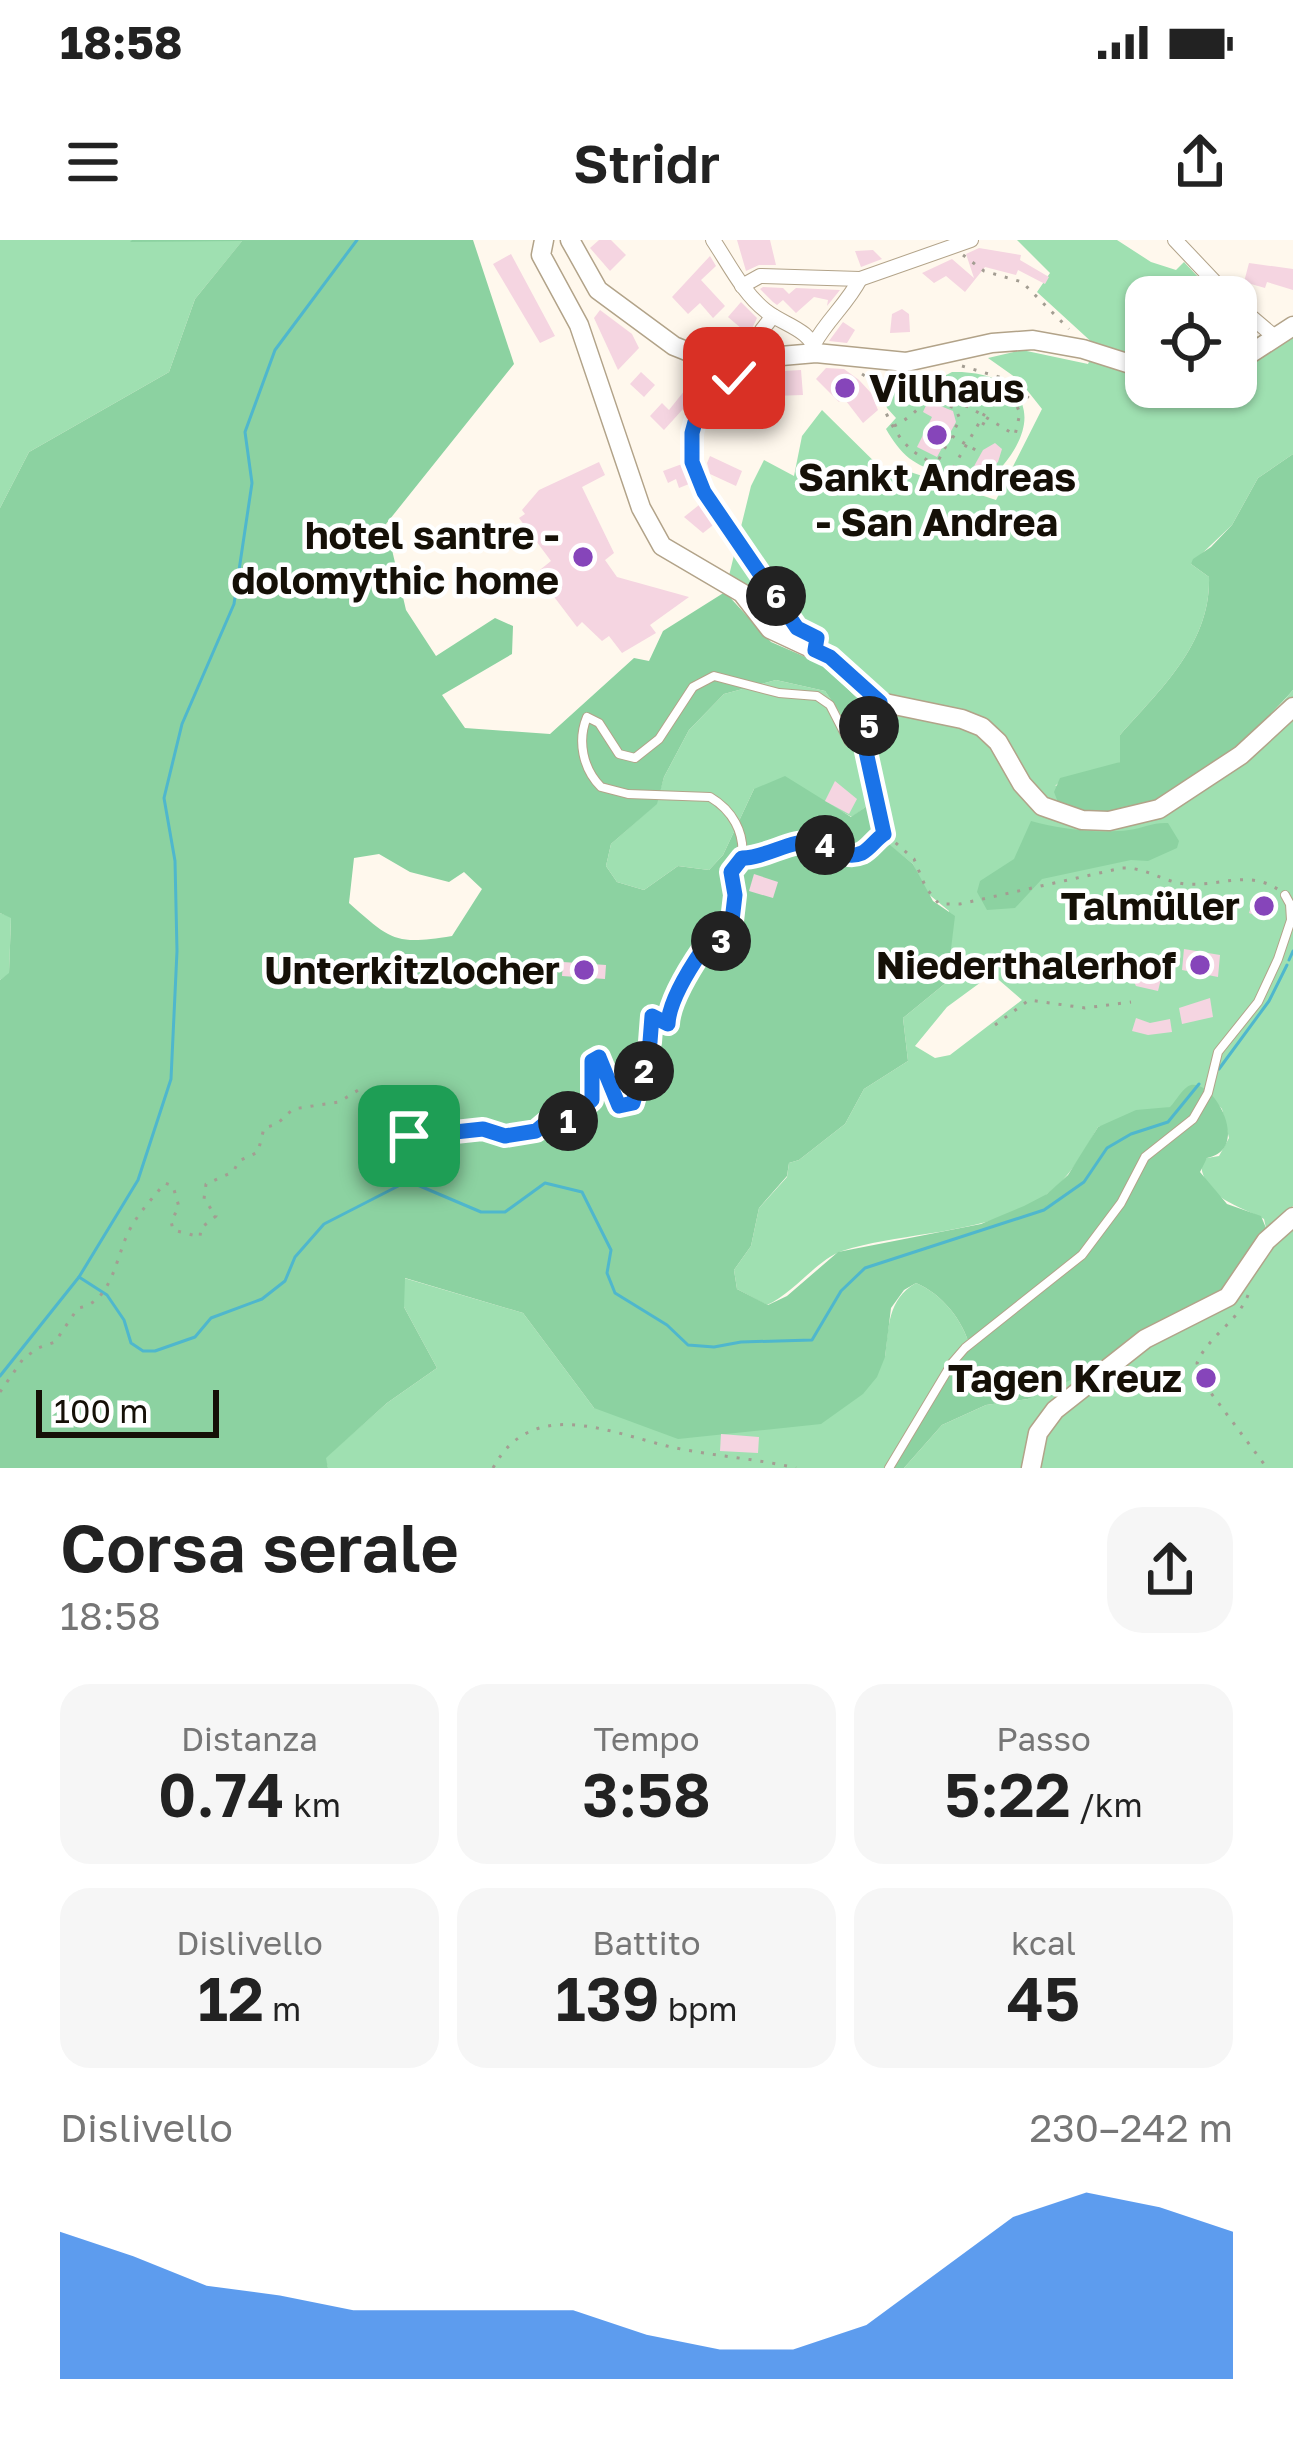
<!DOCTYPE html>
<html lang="it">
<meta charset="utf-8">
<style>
:root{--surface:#fff;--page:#f6f6f6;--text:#222;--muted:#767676;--accent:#1a73e8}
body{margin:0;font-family:"Golos Text",sans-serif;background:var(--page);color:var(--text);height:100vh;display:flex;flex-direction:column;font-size:45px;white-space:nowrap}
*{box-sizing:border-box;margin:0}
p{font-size:39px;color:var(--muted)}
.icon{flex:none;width:66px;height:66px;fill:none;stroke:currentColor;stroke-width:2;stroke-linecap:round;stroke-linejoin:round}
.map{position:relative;height:1228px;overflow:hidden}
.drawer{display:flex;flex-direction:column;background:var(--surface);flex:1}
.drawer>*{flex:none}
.buttons{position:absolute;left:1125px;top:36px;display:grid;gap:24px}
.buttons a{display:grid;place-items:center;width:132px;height:132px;border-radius:24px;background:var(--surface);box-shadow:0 3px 9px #0004;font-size:60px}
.scale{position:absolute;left:36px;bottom:30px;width:183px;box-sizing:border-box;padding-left:12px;border:6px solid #151007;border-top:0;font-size:33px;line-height:42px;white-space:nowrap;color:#151007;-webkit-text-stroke:9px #fff;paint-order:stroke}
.pin{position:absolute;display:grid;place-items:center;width:102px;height:102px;color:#fff;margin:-51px;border-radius:24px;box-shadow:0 6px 18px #0006}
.km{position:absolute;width:60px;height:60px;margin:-30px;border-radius:50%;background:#222;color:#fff;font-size:33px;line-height:60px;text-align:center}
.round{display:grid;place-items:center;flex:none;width:126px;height:126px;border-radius:36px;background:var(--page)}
.head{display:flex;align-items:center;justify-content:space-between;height:204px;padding:0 60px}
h1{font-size:66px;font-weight:600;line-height:90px}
.figures{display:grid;grid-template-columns:repeat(3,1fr);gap:18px;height:204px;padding:12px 60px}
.figures div{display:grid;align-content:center;border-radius:30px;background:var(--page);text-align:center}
.figures b{font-size:60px;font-weight:600}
.figures small{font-size:33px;font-weight:400}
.figures p{font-size:33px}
.chart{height:336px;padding:24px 60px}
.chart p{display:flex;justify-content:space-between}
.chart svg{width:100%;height:216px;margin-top:12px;fill:var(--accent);opacity:.7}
.status{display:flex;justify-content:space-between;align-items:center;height:84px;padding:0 60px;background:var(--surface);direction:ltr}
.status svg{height:33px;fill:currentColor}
header{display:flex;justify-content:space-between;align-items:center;height:156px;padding:0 60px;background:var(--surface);font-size:54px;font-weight:600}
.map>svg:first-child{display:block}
.green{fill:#9fe0b1;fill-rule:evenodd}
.forest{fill:#8cd2a1;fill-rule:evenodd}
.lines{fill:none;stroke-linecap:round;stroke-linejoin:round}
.stream{stroke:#4fb7cd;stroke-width:3}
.building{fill:#f5d5e1}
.lane-casing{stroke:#b2a389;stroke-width:10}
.street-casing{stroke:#b2a389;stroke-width:16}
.secondary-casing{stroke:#b2a389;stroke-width:21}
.path{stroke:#a39d92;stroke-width:3;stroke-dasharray:3 9;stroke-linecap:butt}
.lane{stroke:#fff;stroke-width:8}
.street{stroke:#fff;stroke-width:14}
.secondary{stroke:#fff;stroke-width:18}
.route-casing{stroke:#fff;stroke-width:24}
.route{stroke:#1a73e8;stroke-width:15}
.poi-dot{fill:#8645ba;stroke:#fff;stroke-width:4.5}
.labels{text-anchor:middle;stroke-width:9;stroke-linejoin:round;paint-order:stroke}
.poi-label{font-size:39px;font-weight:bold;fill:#151007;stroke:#fff;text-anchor:end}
</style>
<div class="status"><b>18:58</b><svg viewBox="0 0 49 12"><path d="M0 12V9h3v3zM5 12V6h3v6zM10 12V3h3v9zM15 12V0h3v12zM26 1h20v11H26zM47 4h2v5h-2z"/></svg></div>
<header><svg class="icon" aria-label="menu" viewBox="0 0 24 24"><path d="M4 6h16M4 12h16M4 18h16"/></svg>Stridr<svg class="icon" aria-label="share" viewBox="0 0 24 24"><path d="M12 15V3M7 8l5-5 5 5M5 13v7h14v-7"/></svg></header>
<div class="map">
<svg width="1293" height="1228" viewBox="0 0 1293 1228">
<rect width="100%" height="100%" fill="#fff8ed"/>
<g class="green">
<polygon points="0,0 243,0 195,59 169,132 29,212 0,268"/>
<path d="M1017 0H1117L1151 22 1176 30 1184 22 1217 57H1146V147H1236V78L1255 98 1293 76V214L1258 238 1232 285 1191 324 1209 337C1211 403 1161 449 1120 495V522C1099 536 1074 528 1055 546L1259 490 1293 450V966L1266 988 1264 979C1238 965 1206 959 1201 926L1207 918 1219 916 1229 898 1222 869 1205 850 1171 867 1098 887C1089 902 1080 920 1068 934 1018 997 912 988 842 1011 818 1019 794 1053 767 1065L737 1049 734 1030 751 1006 759 968 787 937 789 923 799 920 845 884 864 849 908 821 903 778 947 742 949 671 926 652 913 624 884 601 878 591 875 572 867 566 852 577 823 562 754 549 723 615 709 630 678 626 644 650 617 642 606 626 611 604 656 564 664 537 689 490 724 454 776 440 825 451 855 492 856 457 800 374 725 352 751 246 764 220 794 236 802 196 822 170 895 242 904 230 996 260 1042 169 1019 140 988 118 1022 110 1088 124 1096 106 1037 52 1050 33ZM992 734 1022 760 950 815 935 818 915 806 947 767Z"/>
<path d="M952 132C1002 130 1045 158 1014 210 1006 223 995 237 980 240 968 242 955 237 943 233 914 226 901 215 886 189L896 178 887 168 879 141 898 139 909 149 911 162 925 140 929 144Z"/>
<polygon points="0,673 11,677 9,734 0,740"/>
<polygon points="1293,990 1293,1228 904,1228 942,1185 986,1165 1028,1159 1227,1045 1241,1054 1269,1009"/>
<path d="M404 1038 523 1073 594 1168 885 1117C889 1087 887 1060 916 1043 942 1054 963 1080 970 1107L945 1137 893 1228H328L325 1218 387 1163 437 1128 404 1067Z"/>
</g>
<g class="forest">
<path d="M132 0H473L514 124 386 284 406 370 436 416 495 378 513 386 512 414 442 455 465 488 550 494 634 418 649 421 663 391 725 352 771 402 824 425 856 457 855 494 825 451 776 440 724 454 689 490 664 537 657 564 611 604 606 626 617 642 644 650 678 626 709 630 723 615 754 549 785 536 851 577 867 566 872 568 884 600 913 624 933 661 955 676 947 742 903 778 908 821 864 849 845 884 799 920 789 923 787 936 759 968 751 1006 734 1030 737 1049 768 1065 787 1056 838 1012 981 984 1024 966 1047 954 1068 935 1098 887 1136 870 1170 867C1176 861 1183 847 1191 845 1216 841 1251 910 1207 918L1200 932 1227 964 1261 976 1266 988 1227 1045 1212 1058 1149 1088 1091 1131 1028 1159 986 1165 942 1185 904 1228H893L945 1137 970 1107C963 1080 942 1054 916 1043L904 1050 891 1068 885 1117 877 1137 863 1154 821 1184 678 1199 594 1168 523 1073 405 1038 404 1067 437 1128 387 1163 326 1218 328 1228H0V740L9 733 11 678 0 673V268L29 212 169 132 195 59 242 1 130 2ZM379 614 410 632 449 642 464 632 482 649 452 696C395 705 392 701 349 663L354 618Z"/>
<path d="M1293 214V450C1251 498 1174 569 1106 574 1090 575 1075 569 1059 565L1054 552 1060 538 1120 522V495C1161 449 1211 403 1209 337L1191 324 1193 319 1211 307 1232 285 1258 238Z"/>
<path d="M1031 581C1060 589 1099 594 1129 590 1143 588 1154 582 1168 583L1179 601 1177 608 1148 621 1131 620 1042 639 1015 668 987 670 977 652 980 641 1014 619Z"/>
</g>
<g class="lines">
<g class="stream">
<polyline points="1289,720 1293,711"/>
<polyline points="1219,829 1269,761 1287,725"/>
<polyline points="79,1037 107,1055 124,1080 131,1103 143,1111 155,1111 195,1097 211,1078 262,1059 285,1041 295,1017 324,984 408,941 481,972 505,972 545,943 582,952 611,1010 607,1033 615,1053 667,1085 688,1105 714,1107 741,1102 812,1100 841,1051 865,1028 1044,970 1084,942 1107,908 1131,894 1168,882 1199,844"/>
<polyline points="0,1136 79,1037 138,940 171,839 177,711 175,621 164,558 182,484 234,364 252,243 245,192 275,110 357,0"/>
</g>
</g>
<g class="building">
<polygon points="599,0 611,0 626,15 610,31 590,8"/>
<polygon points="737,0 770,0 776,25 759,25 746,31"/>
<polygon points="979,8 1021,15 1020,20 1049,37 1045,44 1018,30 1016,35 985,27 965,52 946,36 934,43 922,33 952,19 974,38 966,14"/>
<polygon points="873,10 882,19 861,27 855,11"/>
<polygon points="511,14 555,96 540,103 493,24"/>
<polygon points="710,16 716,26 701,40 725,66 713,78 700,63 688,74 672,57"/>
<polygon points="1249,23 1293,29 1293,50 1267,42 1265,48 1244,42"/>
<polygon points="763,47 783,48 789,54 796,48 840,50 827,66 828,60 814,57 796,73 783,60 777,65 773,62 760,49"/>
<polygon points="741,62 757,78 749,95 728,77"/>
<polygon points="902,69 909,74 910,92 890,93 892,74"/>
<polygon points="600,70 632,94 639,108 618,130 594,78"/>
<polygon points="843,82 855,90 847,103 829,101"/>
<polygon points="826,128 844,129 859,140 871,153 878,170 863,183 843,157 839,162 816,139"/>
<polygon points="701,130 716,137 688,174 683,169 664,190 650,176 662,163 669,170"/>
<polygon points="801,130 803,155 772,156 773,177 738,179 739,184 721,186 720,172 715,173 726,161 744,159 746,133"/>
<polygon points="641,132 655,145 644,157 630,144"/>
<polygon points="928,161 953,171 956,182 937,217 917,207 932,177 923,172"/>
<polygon points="995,203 1002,209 998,222 984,236 973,228 983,210"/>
<polygon points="710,216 742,231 736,246 710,234 707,223"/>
<polygon points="599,222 605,235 582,247 614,313 605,320 617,337 689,357 650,385 656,393 622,413 609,396 602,401 582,382 577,387 536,333 551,321 519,278 525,274 522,270 539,250"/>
<polygon points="682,224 689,244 679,248 676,239 668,243 663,231"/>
<polygon points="699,265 717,282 703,293 684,277"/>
<polygon points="835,541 857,559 849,574 825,561"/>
<polygon points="754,634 778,642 773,658 749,651"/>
<polygon points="1254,656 1275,662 1270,680 1249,673"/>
<polygon points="1184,709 1220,715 1218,737 1182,730"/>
<polygon points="1145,714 1166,719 1158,751 1136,746 1134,742"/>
<polygon points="563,722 606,725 605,739 562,736"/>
<polygon points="1210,758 1213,777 1182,784 1179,768"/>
<polygon points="1136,778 1150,783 1170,779 1172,792 1148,795 1132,791"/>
<polygon points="721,1194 759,1197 758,1213 720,1211"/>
</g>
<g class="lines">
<defs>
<g id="lane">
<path d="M742 618C745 592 732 570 710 557L628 554 601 547C583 529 577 501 587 477L599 483 619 514 635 518 659 499 693 447 714 436 779 453 817 456 830 465 849 502 865 507 880 462"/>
<polyline points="889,1228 952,1123 965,1108 1082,1015 1121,963 1145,917 1193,879 1208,853 1218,812 1258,762 1278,719 1291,680 1290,664 1285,655"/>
</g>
<g id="street">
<path d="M713 0C729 24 743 53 766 71 783 85 811 89 816 113"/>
<polyline points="1175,0 1229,57"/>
<polyline points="742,46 760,36 860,39 971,0"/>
<polyline points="1236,64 1276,98"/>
<path d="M814 104C827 80 847 64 860 39"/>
<polyline points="756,119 762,90 773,76"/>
<path d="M704 252C683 197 689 176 734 138V120"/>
</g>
<g id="secondary">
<polyline points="544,0 541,15 579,85 641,268 662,306 742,353 770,389 830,417 880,462 962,479 982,487 998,502 1022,544 1042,566 1082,580 1109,581 1159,569 1241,515 1293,467"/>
<polyline points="570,0 598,50 674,106 699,116 734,120 816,113 906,122 992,103 1033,100 1083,109 1146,129"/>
<polyline points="1236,123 1293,86"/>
<polyline points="1031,1228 1038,1193 1055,1170 1145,1099 1228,1057 1266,1001 1293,977"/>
</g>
</defs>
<use href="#lane" class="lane-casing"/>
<use href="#street" class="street-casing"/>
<use href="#secondary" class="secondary-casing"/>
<g class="path">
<polyline points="963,15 984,31 1022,42 1069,89"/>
<polyline points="962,126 999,137 1029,158"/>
<path d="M862 134C881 146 879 157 887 175 907 218 930 223 972 236"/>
<polyline points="927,159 955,168 960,179 937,223"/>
<polyline points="957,160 966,141"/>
<polyline points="982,183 992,188"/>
<path d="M894 186C936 166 934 122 990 148L985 158 998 165 1003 156 1016 164 1020 173 1015 195 969 167 930 154"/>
<polyline points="952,196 979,212"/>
<polyline points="953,228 990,164"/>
<polyline points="713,263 791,380"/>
<path d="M866 515 881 590 914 619 926 648 939 664H960L1122 628C1146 627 1163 642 1186 644 1219 647 1248 629 1279 650"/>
<path d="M749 618C768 618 785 605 804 602 845 595 829 637 881 596"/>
<polyline points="995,785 1029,760 1085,768 1131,762"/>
<path d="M600 819 619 866 633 863 643 836 652 776 668 784C668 762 690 728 703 709L730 698 735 655 731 632 737 625"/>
<path d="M1248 1055C1237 1083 1208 1096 1197 1123L1202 1141 1267 1228"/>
<path d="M0 1152 23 1119 38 1108 55 1102 78 1068C113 1063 116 1014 130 989 140 971 152 959 165 943L173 946 179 967 171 981 173 990 200 997 201 988 216 976 204 959 206 944 233 932 239 921 258 912 264 888 277 884 293 869 339 862 360 849 379 864 394 853 409 860 403 895 409 896 425 878 455 891 483 889 505 896 536 891 554 876 566 883 593 860 592 821 599 817"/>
<path d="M493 1228C531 1157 606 1191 667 1206 709 1216 754 1218 796 1228"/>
</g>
<use href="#lane" class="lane"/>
<use href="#street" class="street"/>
<use href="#secondary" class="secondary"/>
</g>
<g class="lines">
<defs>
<path id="route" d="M409 896 425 878 455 892 483 889 505 896 536 891 554 876 566 883 592 860V821L599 817 619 866 633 863 650 802 652 776 668 784C669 762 690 728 703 709L730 698 735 655 731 632 742 618C767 618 792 598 817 602 834 605 843 621 862 613 870 609 876 599 884 594L865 507 880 462 830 417 815 410 817 398 797 388 704 252 692 222V193L698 171 734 138"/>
</defs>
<use href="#route" class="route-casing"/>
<use href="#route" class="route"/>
</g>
<g class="poi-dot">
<circle cx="845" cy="148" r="12"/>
<circle cx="937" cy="195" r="12"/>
<circle cx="583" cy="317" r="12"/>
<circle cx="1264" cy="666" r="12"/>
<circle cx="1200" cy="725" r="12"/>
<circle cx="584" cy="730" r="12"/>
<circle cx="1206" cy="1138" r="12"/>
</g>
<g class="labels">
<g class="poi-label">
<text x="869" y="162" text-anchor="start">Villhaus</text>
<text x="937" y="251" text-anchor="middle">Sankt Andreas<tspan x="937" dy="45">- San Andrea</tspan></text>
<text x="559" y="309">hotel santre -<tspan x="559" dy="45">dolomythic home</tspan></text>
<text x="1240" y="680">Talmüller</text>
<text x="1176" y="739">Niederthalerhof</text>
<text x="560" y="744">Unterkitzlocher</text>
<text x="1182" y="1152">Tagen Kreuz</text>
</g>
</g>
</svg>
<div class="buttons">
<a><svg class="icon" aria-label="locate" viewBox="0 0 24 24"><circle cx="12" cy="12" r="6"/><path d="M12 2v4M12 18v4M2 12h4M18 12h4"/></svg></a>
</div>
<div class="scale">100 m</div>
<div class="pin" style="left:409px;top:896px;background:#1e9e55"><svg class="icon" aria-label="arrive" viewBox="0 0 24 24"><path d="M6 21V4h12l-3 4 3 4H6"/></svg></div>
<div class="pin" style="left:734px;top:138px;background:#d93025"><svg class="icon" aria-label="check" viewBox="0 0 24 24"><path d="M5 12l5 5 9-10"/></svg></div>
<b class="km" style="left:568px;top:881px">1</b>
<b class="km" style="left:644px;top:831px">2</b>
<b class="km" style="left:721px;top:701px">3</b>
<b class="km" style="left:825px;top:605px">4</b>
<b class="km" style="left:869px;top:486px">5</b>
<b class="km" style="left:776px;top:356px">6</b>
</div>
<section class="drawer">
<div class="head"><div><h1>Corsa serale</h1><p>18:58</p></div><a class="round"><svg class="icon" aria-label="share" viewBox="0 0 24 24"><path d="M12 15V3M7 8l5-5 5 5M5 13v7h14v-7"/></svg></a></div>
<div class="figures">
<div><p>Distanza</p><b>0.74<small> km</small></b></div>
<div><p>Tempo</p><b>3:58</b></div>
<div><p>Passo</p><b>5:22<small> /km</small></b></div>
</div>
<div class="figures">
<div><p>Dislivello</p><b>12<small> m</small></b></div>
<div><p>Battito</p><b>139<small> bpm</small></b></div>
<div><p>kcal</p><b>45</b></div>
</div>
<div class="chart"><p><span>Dislivello</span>230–242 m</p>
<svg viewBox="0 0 160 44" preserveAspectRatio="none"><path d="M0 44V14L10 19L20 25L30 27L40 30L50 30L60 30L70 30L80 35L90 38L100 38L110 33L120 22L130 11L140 6L150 9L160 14V44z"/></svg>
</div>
</section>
